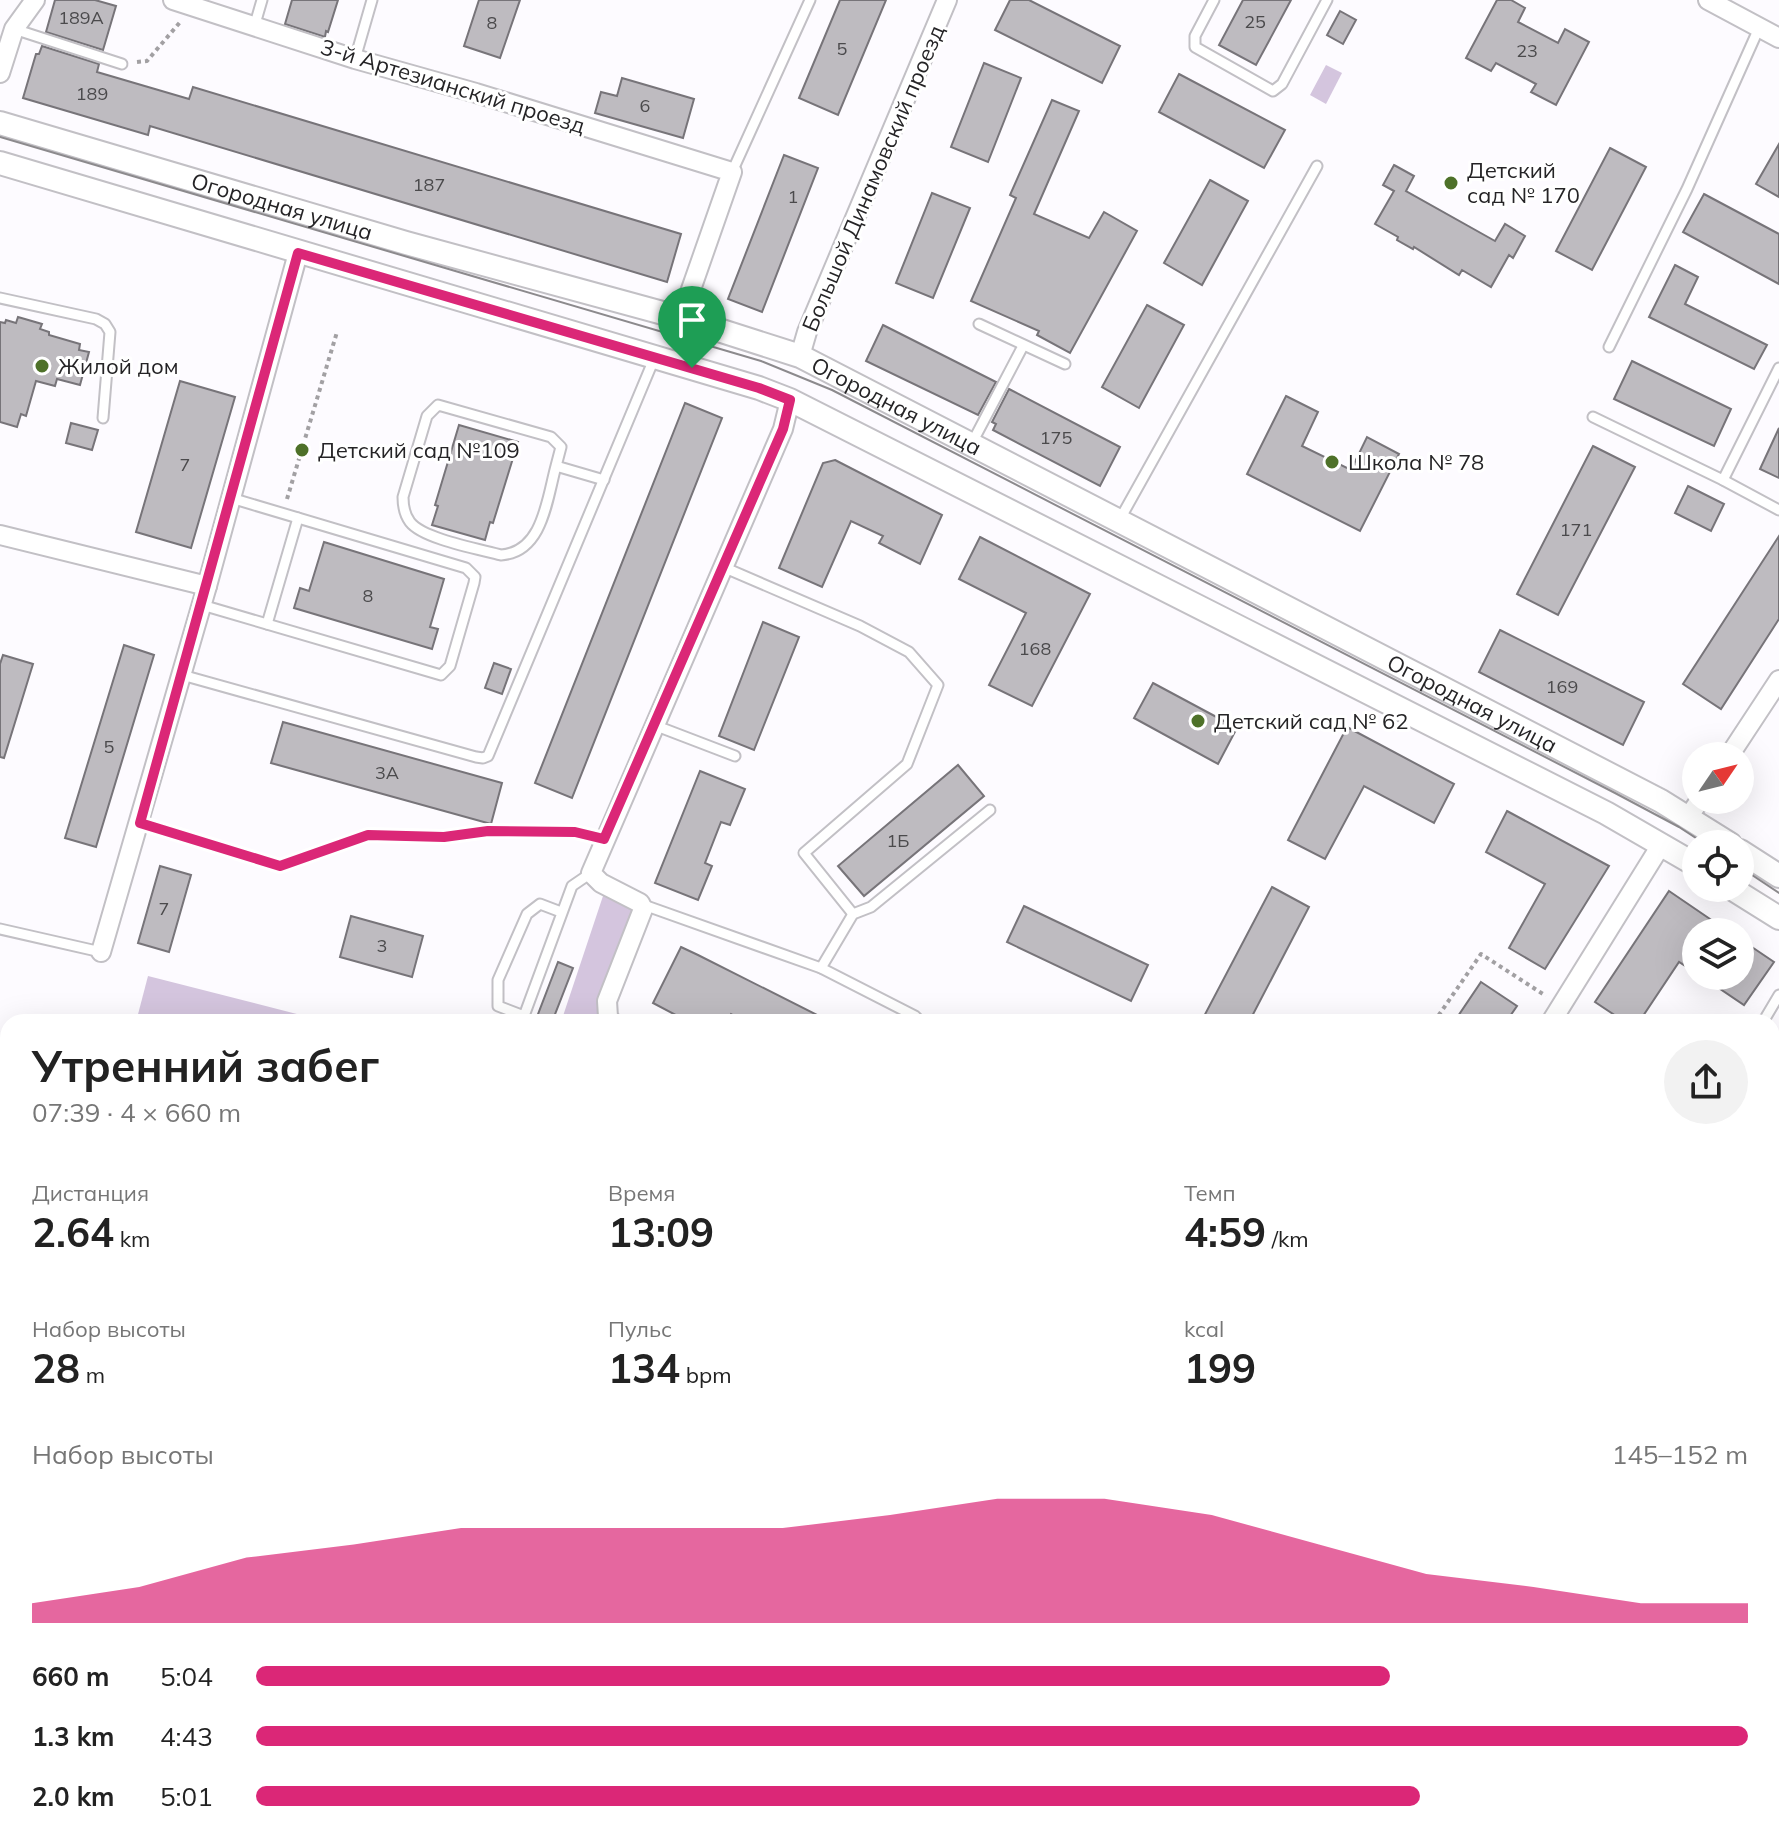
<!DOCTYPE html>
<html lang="ru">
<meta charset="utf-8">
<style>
:root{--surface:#fff;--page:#f2f2f2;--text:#222;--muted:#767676;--accent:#db2777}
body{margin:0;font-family:Mulish,sans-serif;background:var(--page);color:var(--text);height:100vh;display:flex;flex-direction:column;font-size:30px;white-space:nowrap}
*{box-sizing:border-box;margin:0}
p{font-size:26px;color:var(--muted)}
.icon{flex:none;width:44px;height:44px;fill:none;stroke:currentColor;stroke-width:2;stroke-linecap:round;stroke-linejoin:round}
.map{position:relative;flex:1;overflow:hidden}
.sheet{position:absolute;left:0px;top:1014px;width:1780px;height:828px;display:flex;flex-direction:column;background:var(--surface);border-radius:24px 24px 0 0;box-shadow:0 8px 32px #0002}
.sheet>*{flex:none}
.needle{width:52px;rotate:55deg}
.fabs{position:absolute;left:1682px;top:742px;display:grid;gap:16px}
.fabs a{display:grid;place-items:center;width:72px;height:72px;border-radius:50%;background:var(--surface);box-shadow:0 8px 32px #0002;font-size:40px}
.pin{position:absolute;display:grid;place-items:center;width:68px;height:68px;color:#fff;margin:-82px -34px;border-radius:50% 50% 50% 0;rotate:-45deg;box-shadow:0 0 8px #0007}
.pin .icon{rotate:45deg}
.round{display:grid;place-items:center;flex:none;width:84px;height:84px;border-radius:42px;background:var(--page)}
.headline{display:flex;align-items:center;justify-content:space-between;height:136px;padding:0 32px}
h1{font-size:44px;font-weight:700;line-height:60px}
.metrics{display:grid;grid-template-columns:repeat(3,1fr);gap:12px;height:136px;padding:8px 32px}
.metrics div{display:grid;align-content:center}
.metrics b{font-size:40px;font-weight:700}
.metrics small{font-size:22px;font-weight:400}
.metrics p{font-size:22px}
.chart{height:224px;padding:16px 32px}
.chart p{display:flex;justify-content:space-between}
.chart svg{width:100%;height:144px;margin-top:8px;fill:var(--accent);opacity:.7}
ul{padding:0 32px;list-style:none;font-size:26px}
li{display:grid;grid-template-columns:128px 96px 1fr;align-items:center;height:60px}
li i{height:20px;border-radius:10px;background:var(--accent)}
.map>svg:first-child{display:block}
.green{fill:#d4c5de}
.building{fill:#bebbc0;stroke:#777479;stroke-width:2}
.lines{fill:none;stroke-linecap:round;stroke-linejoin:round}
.service-casing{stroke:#c2c0c5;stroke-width:13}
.minor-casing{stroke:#c2c0c5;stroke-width:22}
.tertiary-casing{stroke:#c2c0c5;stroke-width:26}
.path{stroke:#a2a0a3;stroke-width:4;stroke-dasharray:4 4;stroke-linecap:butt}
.service{stroke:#fff;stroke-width:9}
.minor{stroke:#fff;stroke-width:18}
.tertiary{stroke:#fff;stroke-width:22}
.tram{stroke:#8c8a8d;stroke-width:2}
.rail-casing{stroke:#8c8a8d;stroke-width:9}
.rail{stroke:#fff;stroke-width:6;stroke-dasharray:18;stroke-linecap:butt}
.route-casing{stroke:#fff;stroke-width:16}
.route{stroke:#db2777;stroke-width:10}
.poi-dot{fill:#4e7129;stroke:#fff;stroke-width:3}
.labels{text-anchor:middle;stroke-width:6;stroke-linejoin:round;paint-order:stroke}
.number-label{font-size:18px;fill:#4b4a4c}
.street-label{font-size:22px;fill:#252426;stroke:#fff}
.poi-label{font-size:22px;fill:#252426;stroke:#fff;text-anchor:start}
</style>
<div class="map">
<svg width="1779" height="1842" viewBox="0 0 1779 1842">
<rect width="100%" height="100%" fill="#fdfbff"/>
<g class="green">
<polygon points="1326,65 1342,73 1326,104 1310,95"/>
<polygon points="604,893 632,908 636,917 602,1022 561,1022"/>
<polygon points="148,976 328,1022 136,1022"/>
</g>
<g class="building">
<polygon points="55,0 95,0 116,6 103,50 46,32"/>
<polygon points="292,0 338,0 328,32 326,31 325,37 285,24"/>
<polygon points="479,0 520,0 500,58 464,46"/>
<polygon points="840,0 886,0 838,115 799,98"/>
<polygon points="1010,0 1029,0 1120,46 1102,83 995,30"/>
<polygon points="1243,0 1291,0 1256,65 1219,45"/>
<polygon points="1497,0 1511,0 1525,8 1518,22 1558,43 1565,29 1589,42 1556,105 1531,92 1536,84 1496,63 1491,71 1466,58"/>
<polygon points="1340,11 1356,20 1343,44 1327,35"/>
<polygon points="42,46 99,64 97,72 189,99 193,87 681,234 667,282 150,126 148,135 23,98 36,54 39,54"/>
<polygon points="984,63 1021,78 988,162 951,147"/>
<polygon points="1179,74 1285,130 1264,168 1159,112"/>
<polygon points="622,78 694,99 683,138 595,113 601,92 617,96"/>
<polygon points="1052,100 1079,111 1034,214 1089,238 1104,212 1137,231 1070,353 1037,335 1039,331 971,301 1016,198 1010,195"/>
<polygon points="1779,144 1779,197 1756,184"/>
<polygon points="1610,148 1646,167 1592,270 1556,251"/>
<polygon points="784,155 818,168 762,312 728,299"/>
<polygon points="1394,165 1414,176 1406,191 1495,241 1505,224 1525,236 1513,258 1509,255 1491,287 1462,270 1459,275 1414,247 1413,249 1397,240 1398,237 1375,224 1394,191 1383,185"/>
<polygon points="1210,180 1248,201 1202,285 1164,263"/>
<polygon points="932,193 970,208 933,298 896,283"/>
<polygon points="1704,194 1779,234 1779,284 1683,232"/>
<polygon points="1675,265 1698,277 1685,304 1767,345 1754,369 1649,317"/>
<polygon points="1147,305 1184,325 1139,408 1102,387"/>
<polygon points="18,317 42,324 40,329 49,332 49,335 80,344 79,350 89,352 80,385 57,379 55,386 36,381 26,416 21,414 17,427 0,422 0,322 5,323 6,320 16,323"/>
<polygon points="883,325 996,382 978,415 866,361"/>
<polygon points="1632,361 1731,409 1714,446 1614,399"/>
<polygon points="180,381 235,397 191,548 136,532"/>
<polygon points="1009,389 1120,447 1100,486 993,430 996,424 992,422"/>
<polygon points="1286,396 1318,412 1302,446 1351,470 1367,437 1399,454 1360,531 1247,474"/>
<polygon points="685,403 722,418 572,798 535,783"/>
<polygon points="71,423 98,430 92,450 66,443"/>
<polygon points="459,425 518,442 493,523 490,522 485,540 432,525 438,506 435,505"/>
<polygon points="1779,428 1779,478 1760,469"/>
<polygon points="1593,446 1635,467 1558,615 1517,594"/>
<polygon points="835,460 942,515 920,564 879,543 883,536 851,521 822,587 779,568 823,463"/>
<polygon points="1688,486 1724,504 1711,531 1675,513"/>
<polygon points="1779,536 1779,619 1721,709 1683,684"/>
<polygon points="980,537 1090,594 1032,706 989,685 1026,613 959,579"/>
<polygon points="324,542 444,579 430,627 438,629 432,649 294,608 300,588 309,591"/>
<polygon points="763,622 799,637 754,750 719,736"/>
<polygon points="1500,630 1644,702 1623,745 1479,672"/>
<polygon points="124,645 154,655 96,847 65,838"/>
<polygon points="3,655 33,664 4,758 0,757 0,664"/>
<polygon points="494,663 511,669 502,694 485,688"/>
<polygon points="1153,683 1237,728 1218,764 1134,718"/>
<polygon points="283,722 502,783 491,824 271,763"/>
<polygon points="1347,727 1454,784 1434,823 1364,786 1325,859 1288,840"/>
<polygon points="958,765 984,796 864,896 838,866"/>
<polygon points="700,771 745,789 730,825 721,822 705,863 712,866 698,900 655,883"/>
<polygon points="1507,811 1609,866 1545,969 1509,948 1545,884 1486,852"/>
<polygon points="160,866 191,875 169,952 138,943"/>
<polygon points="1272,887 1309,907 1249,1022 1201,1022"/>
<polygon points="1669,891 1729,932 1696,932 1696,973 1679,962 1639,1022 1625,1022 1595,1002"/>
<polygon points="1024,906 1148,965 1131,1001 1007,942"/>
<polygon points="351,916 423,936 412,977 340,957"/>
<polygon points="1740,939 1774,962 1744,1005 1701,976 1740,976"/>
<polygon points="681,947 698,955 831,1022 746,1022 731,1014 727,1022 689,1022 653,1003"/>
<polygon points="558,962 573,968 552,1022 535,1022"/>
<polygon points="1481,982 1517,1006 1506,1022 1454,1022"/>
</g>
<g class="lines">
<defs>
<g id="service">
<polyline points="1214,0 1195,36 1195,47 1273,91 1282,84 1327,0"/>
<polyline points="255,24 262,0"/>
<polyline points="14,29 122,64"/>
<polyline points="355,59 372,0"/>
<polyline points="732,172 810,0"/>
<polyline points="0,298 96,319 105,324 110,332 103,418"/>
<polyline points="979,324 1065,364"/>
<polyline points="1609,347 1687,189 1759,28"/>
<polyline points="1593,417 1723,480 1779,510"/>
<polyline points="972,443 1023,346"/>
<path d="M556 466 561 447 551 437 438 405 427 416 403 497C403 506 404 514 410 522 423 539 479 549 501 555 543 552 547 499 556 466L604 480"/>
<polyline points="1723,480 1779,368"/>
<polyline points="1120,519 1317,166"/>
<polyline points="723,567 860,626 909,652 938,685 907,764 804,853 853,914"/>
<polyline points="202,605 441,675 450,666 474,583 475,577 466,568 231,498"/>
<polyline points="267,624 298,518"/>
<polyline points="182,675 476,757 483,758 488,756 654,359"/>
<polyline points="654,725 735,756"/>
<polyline points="140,823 280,866 368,835 444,837 488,831 575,832 604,839"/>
<polyline points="641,904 821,968 915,1016 921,1022"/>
<polyline points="561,912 540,904 527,914 498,980 498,1006 524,1016 572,886 591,873"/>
<polyline points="0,929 101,952"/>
<polyline points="821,968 853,914 871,907 990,810"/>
<polyline points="1763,1022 1779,995"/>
<polyline points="1772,1133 1779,1138"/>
<polyline points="1772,1309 1779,1313"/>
<polyline points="1772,1520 1779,1524"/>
<polyline points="605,1834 612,1842"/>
<polyline points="658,1834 659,1842"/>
<polyline points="1086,1834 1097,1842"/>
<polyline points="1135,1834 1140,1842"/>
<polyline points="1589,1834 1599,1842"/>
<polyline points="885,1842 886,1834"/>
<polyline points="897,1842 910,1834"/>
</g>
<g id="minor">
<polyline points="173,0 355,59 476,93 732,172 681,318"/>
<polyline points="1708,0 1779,38"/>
<polyline points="0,73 14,29 35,0"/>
<polyline points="800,356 807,332 947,0"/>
<polyline points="0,535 207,586"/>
<polyline points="1729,756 1779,680"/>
<polyline points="1689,816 1700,800"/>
<polyline points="101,952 207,586 298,253"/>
<polyline points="612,1022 608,1017 607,1001 643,909 640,903 601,883 591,873 783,429 790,400"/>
<polyline points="1551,1022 1661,845"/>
<polyline points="1772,1189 1779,1194"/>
</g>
<g id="tertiary">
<path id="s1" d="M0 123 406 243 681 318 800 356 1661 801 1730 844"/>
<polyline points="0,163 759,388 790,400 1606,813 1696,865"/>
<polyline points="1740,851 1779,876"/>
<polyline points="1731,888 1779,918"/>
</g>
</defs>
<use href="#service" class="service-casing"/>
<use href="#minor" class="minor-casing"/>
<use href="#tertiary" class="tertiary-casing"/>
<g class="path">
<polyline points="137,62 147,61 181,21"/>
<polyline points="287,499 337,332"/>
<polyline points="1700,888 1711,895"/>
<polyline points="1434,1022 1481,954 1546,996"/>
</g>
<use href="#service" class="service"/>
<use href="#minor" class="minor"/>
<use href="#tertiary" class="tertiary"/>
<g class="tram">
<polyline points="0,137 761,361 832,390 1615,793 1679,827 1705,844"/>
<polyline points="1740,867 1779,893"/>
</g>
<defs>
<g id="rail">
<polyline points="0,1141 8,1142"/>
<polyline points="0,1157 8,1158"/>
<polyline points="0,1175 8,1176"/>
<polyline points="1205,1834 1210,1842"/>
<polyline points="1222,1834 1227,1842"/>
<polyline points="1521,1834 1536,1842"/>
</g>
</defs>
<use href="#rail" class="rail-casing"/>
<use href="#rail" class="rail"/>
</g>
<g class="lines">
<defs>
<polygon id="route" points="298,253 759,388 790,400 783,429 604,839 575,832 488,831 444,837 368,835 280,866 140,823"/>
</defs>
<use href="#route" class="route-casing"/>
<use href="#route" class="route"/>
</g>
<g class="poi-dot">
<circle cx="1451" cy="183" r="8"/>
<circle cx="42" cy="366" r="8"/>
<circle cx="302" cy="450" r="8"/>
<circle cx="1332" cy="462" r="8"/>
<circle cx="1198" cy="721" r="8"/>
</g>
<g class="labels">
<g class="number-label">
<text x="81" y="24">189А</text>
<text x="1255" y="28">25</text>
<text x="492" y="29">8</text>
<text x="842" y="55">5</text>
<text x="1527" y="57">23</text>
<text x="92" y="100">189</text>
<text x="645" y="112">6</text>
<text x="429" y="191">187</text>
<text x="793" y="203">1</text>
<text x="1056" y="444">175</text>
<text x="185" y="471">7</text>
<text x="1576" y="536">171</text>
<text x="368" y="602">8</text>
<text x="1035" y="655">168</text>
<text x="1562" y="693">169</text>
<text x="109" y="753">5</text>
<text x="387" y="779">3А</text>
<text x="898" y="847">1Б</text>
<text x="164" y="915">7</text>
<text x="382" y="952">3</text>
</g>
<g class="street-label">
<text transform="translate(453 86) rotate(17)" y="8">3-й Артезианский проезд</text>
<text transform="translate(873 178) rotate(-67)" y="8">Большой Динамовский проезд</text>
<text dy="8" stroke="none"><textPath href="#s1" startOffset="294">Огородная улица</textPath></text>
<text dy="8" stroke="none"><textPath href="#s1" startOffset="942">Огородная улица</textPath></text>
<text dy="8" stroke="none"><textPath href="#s1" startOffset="1590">Огородная улица</textPath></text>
</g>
<g class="poi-label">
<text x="1467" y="178">Детский<tspan x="1467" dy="25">сад № 170</tspan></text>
<text x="58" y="374">Жилой дом</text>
<text x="318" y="458">Детский сад №109</text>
<text x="1348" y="470">Школа № 78</text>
<text x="1214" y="729">Детский сад № 62</text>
</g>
</g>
</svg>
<div class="fabs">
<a><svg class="needle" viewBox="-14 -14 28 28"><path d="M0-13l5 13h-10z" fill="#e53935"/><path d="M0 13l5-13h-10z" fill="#767676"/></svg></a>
<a><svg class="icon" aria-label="locate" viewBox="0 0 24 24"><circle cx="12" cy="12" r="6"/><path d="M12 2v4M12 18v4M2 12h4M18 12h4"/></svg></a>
<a><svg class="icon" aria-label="layers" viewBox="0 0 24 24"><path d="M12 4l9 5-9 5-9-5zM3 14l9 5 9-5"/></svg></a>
</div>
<div class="pin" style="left:692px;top:368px;background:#1e9e55"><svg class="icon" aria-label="arrive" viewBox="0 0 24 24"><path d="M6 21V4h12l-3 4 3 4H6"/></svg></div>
<section class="sheet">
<div class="headline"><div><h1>Утренний забег</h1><p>07:39 · 4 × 660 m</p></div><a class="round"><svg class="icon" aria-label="share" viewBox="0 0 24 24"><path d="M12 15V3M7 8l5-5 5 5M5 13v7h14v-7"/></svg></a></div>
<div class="metrics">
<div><p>Дистанция</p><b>2.64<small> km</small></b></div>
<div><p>Время</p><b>13:09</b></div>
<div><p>Темп</p><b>4:59<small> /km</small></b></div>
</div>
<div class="metrics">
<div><p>Набор высоты</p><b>28<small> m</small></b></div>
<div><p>Пульс</p><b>134<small> bpm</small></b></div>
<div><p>kcal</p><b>199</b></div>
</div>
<div class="chart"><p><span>Набор высоты</span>145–152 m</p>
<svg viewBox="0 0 160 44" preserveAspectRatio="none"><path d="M0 44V38L10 33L20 24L30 20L40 15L50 15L60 15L70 15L80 11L90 6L100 6L110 11L120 20L130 29L140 33L150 38L160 38V44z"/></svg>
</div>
<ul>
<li><b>660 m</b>5:04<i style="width:76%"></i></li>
<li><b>1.3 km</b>4:43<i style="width:100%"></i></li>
<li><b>2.0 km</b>5:01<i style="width:78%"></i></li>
</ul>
</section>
</div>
